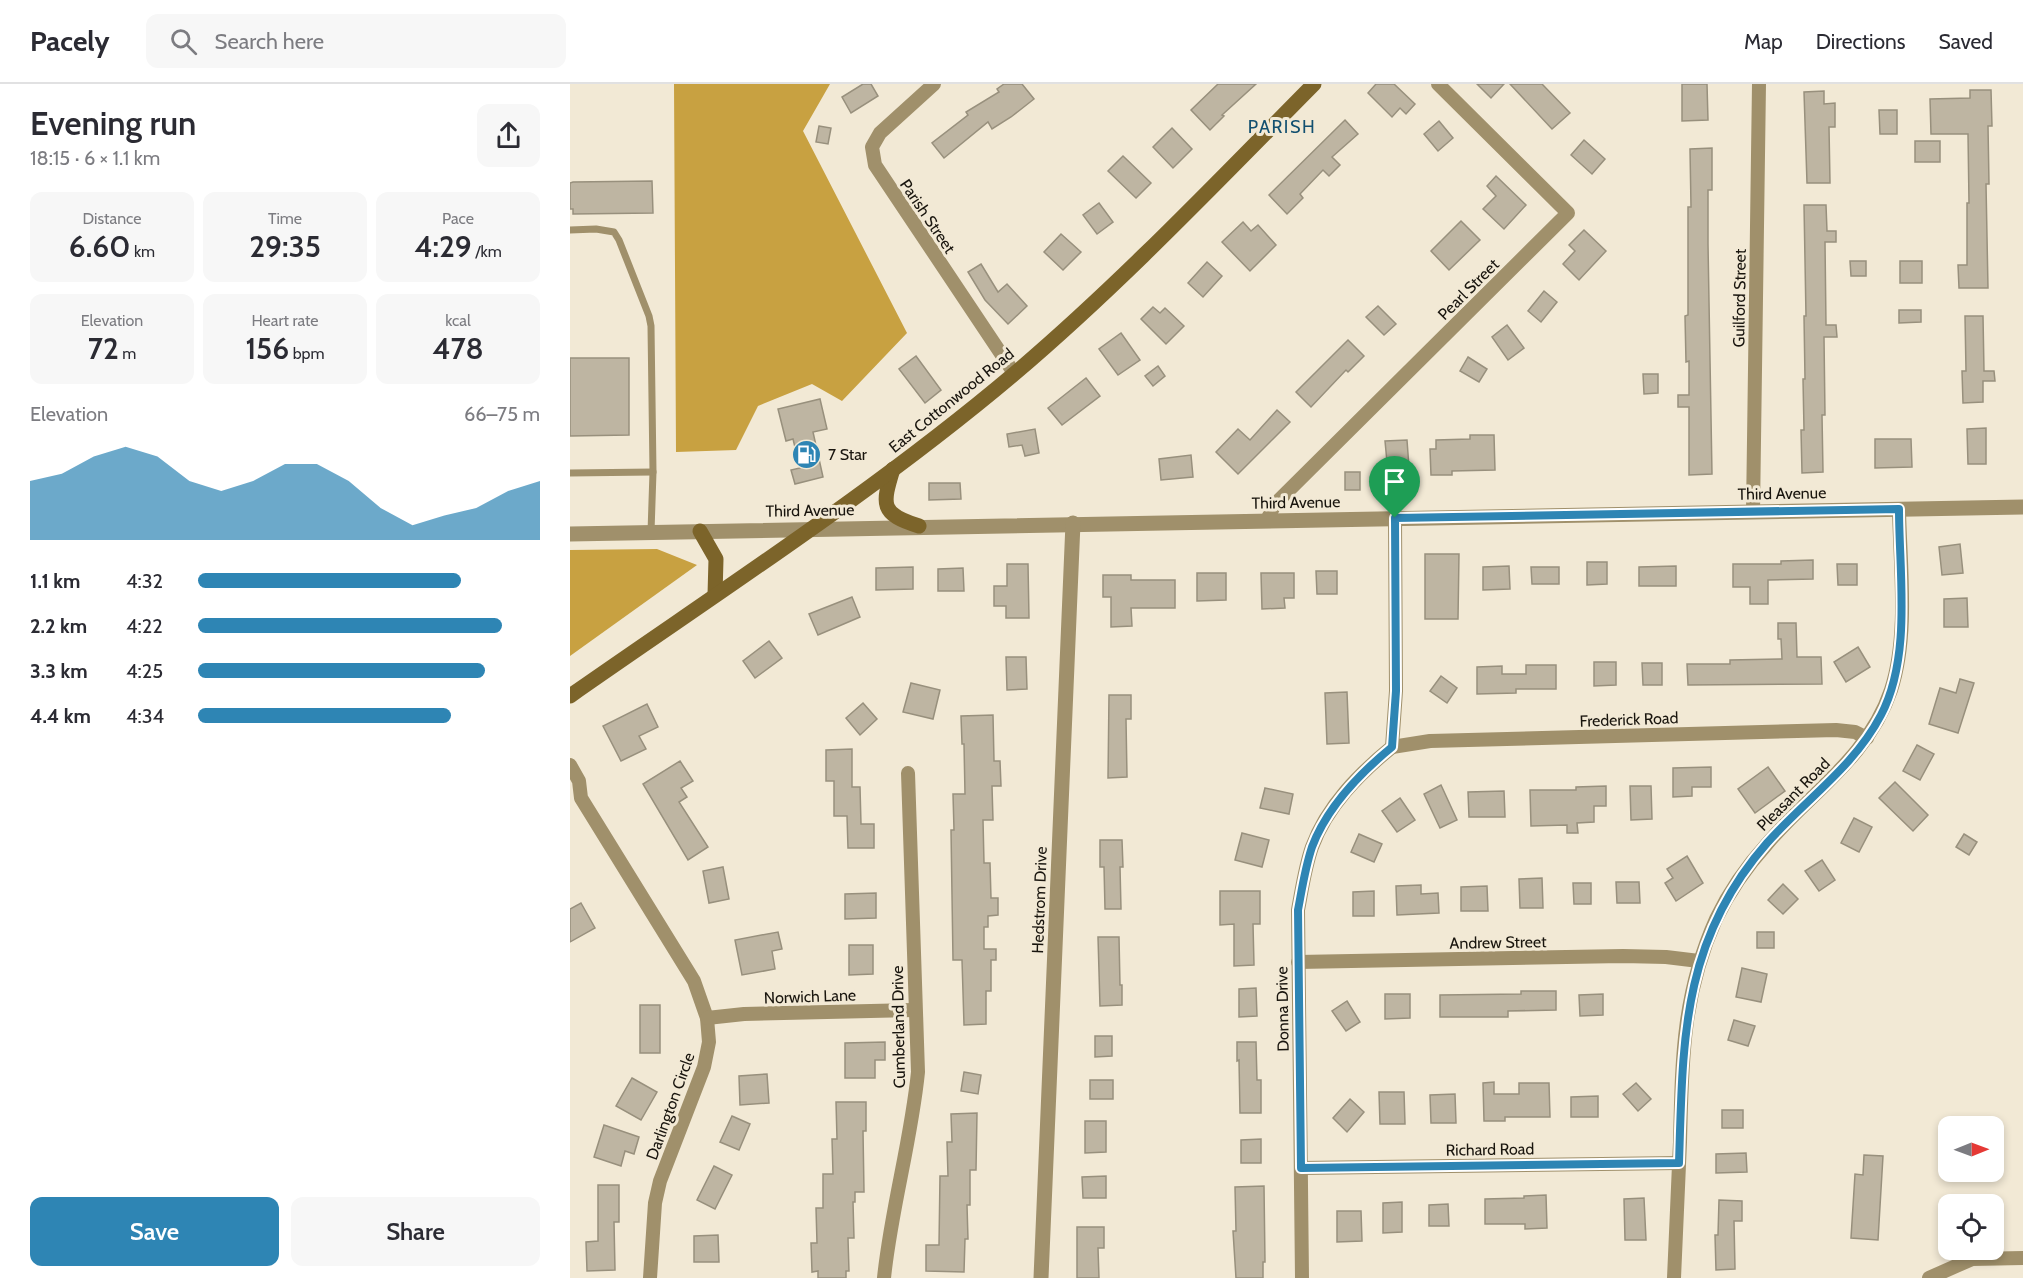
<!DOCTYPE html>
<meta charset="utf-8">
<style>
:root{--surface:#fff;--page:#f7f7f7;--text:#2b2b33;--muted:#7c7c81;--line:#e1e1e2;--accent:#2e85b4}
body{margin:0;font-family:Cabin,sans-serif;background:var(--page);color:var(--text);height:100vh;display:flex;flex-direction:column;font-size:22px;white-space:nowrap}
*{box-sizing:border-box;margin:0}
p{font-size:20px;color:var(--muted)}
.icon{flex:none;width:33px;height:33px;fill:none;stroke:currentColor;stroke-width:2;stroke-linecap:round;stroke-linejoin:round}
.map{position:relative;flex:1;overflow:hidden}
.drawer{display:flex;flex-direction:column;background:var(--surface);width:570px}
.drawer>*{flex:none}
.needle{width:39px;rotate:89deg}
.buttons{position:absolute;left:1368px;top:1032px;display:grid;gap:12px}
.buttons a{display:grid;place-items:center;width:66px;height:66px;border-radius:12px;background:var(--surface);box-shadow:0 3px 9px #0003;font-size:30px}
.pin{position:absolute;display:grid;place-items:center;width:51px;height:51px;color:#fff;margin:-62px -26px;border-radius:50% 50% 50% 0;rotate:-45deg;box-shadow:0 0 6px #0007}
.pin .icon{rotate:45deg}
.round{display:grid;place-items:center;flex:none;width:63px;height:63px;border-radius:12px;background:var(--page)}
.summary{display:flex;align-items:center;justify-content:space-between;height:102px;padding:0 30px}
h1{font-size:33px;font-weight:600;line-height:45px}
.stats{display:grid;grid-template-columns:repeat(3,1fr);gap:9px;height:102px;padding:6px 30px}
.stats div{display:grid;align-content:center;border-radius:12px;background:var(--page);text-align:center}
.stats b{font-size:30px;font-weight:600}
.stats small{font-size:16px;font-weight:400}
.stats p{font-size:16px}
.chart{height:168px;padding:12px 30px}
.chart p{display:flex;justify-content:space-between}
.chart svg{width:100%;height:108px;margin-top:6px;fill:var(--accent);opacity:.7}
.button{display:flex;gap:12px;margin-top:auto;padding:12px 30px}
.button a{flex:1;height:69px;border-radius:12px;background:var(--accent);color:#fff;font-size:24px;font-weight:600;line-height:69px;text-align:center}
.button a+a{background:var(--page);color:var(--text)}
ul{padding:0 30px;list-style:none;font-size:20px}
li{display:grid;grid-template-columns:96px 72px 1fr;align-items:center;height:45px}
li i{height:15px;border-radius:8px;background:var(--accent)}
header{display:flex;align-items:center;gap:36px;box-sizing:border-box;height:84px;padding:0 30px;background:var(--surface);border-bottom:2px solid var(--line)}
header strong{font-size:28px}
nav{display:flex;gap:33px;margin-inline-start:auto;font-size:21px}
.search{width:420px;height:54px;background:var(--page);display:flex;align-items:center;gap:15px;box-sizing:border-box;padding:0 21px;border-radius:12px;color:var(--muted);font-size:22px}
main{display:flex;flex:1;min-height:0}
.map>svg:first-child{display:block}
.forest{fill:#c8a141}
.building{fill:#beb5a2;stroke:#98907d;stroke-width:1.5}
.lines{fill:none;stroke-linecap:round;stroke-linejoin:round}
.service{stroke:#a0906b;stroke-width:7}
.minor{stroke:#a0906b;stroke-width:14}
.tertiary{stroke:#a0906b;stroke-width:15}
.secondary{stroke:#7c642a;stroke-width:15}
.route-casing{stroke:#fff;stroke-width:12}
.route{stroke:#2e85b4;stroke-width:8}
.labels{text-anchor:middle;stroke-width:6;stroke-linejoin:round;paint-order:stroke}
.street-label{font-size:16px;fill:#19150e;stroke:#f2e9d5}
.poi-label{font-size:16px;fill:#19150e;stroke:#f2e9d5;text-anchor:start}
.neighbourhood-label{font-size:18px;letter-spacing:1.5px;fill:#135070;stroke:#f2e9d5}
</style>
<header>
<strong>Pacely</strong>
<div class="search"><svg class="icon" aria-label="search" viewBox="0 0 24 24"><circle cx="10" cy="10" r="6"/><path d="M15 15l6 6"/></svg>Search here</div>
<nav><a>Map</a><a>Directions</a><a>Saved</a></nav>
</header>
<main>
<section class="drawer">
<div class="summary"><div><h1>Evening run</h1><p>18:15 · 6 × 1.1 km</p></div><a class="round"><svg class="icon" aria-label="share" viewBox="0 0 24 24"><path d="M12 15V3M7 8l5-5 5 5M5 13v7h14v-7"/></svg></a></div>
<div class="stats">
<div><p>Distance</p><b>6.60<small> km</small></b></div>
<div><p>Time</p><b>29:35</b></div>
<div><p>Pace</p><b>4:29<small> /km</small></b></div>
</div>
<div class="stats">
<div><p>Elevation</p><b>72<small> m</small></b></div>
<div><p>Heart rate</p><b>156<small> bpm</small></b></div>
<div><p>kcal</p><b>478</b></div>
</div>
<div class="chart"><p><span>Elevation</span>66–75 m</p>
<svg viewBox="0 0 160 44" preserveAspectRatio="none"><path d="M0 44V20L10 17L20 10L30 6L40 10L50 20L60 24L70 20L80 13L90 13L100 20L110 31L120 38L130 34L140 31L150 24L160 20V44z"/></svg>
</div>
<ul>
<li><b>1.1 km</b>4:32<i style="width:77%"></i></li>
<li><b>2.2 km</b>4:22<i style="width:89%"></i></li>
<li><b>3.3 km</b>4:25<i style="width:84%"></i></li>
<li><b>4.4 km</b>4:34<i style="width:74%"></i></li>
</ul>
<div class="button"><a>Save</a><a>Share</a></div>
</section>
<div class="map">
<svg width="1453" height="1194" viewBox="0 0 1453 1194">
<rect width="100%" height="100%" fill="#f2e9d5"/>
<g class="forest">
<polygon points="104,0 260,0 233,47 337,249 272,317 242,300 188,322 166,366 106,368"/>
<polygon points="87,465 127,481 0,572 0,466"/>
</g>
<g class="building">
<polygon points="293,0 301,0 308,12 281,29 272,13"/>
<polygon points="434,0 452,0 464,15 441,33 422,45 418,38 374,74 362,59 398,31 396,28 429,8 427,5"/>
<polygon points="648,0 686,0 652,31 654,32 640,46 621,26"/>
<polygon points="806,0 824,0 845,20 836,30 830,24 822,33 798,9"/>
<polygon points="907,0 934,0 921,14"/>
<polygon points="940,0 972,0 1000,29 982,45"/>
<polygon points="1112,0 1137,0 1138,36 1112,37"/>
<polygon points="1400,6 1421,6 1422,42 1418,42 1419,100 1416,100 1418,204 1389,204 1388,181 1397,181 1397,119 1399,119 1398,50 1361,50 1360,15 1400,14"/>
<polygon points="1254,7 1254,20 1265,19 1265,43 1259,43 1260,99 1237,99 1234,8"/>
<polygon points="1309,26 1327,26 1327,50 1310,50"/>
<polygon points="775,36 788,50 762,73 770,81 759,92 753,86 730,110 733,114 717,130 699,111"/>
<polygon points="869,37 883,54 868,67 854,50"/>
<polygon points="249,42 261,44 258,60 246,58"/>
<polygon points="602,44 622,65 603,84 583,63"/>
<polygon points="1014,56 1035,75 1022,90 1001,71"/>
<rect x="1345" y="57" width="25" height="21"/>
<polygon points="1142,64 1142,106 1138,106 1138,160 1142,390 1119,391 1119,323 1108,323 1108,311 1119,311 1119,277 1116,278 1115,232 1118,231 1118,123 1121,123 1120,65"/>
<polygon points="553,72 581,99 566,114 538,87"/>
<polygon points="926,92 956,121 934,145 913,125 926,112 917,102"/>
<polygon points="82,97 83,129 3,130 3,125 0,125 0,99 3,98"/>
<polygon points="529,119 543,138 527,150 513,131"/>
<polygon points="1234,121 1256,121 1257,147 1266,147 1266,158 1255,158 1256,241 1266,241 1267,253 1254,253 1255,331 1252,331 1253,388 1232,389 1231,346 1234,346 1233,295 1235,295 1234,232 1236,232"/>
<polygon points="891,137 910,156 879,186 861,167"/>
<polygon points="673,138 681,147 688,141 706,161 680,187 652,158"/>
<polygon points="1014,146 1036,167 1009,196 993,180 1005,167 999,161"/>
<polygon points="491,150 511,168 493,186 474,168"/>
<polygon points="1280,177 1296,177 1296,192 1281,192"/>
<rect x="1330" y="177" width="22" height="22"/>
<polygon points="637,178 652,192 633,213 618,199"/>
<polygon points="411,180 428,208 437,200 457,222 438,240 415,216 398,188"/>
<polygon points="974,207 987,218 971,238 958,227"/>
<polygon points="808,222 826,240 814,251 796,233"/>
<polygon points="583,223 590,229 595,224 614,242 596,260 571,235"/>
<polygon points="1329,226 1351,226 1351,238 1329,239"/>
<polygon points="1395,232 1413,232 1414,287 1424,287 1425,297 1413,297 1413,318 1393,319 1392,287 1396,287"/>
<polygon points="937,241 954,264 938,276 922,253"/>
<polygon points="551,249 570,276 548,291 529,265"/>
<polygon points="778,256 794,272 778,288 776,286 741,323 726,308"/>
<polygon points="346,272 371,306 355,319 329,285"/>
<polygon points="898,273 917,285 909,298 890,287"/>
<polygon points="0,274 59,274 59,351 0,352"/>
<polygon points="588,282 595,292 583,302 575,292"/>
<polygon points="1073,290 1088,290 1088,309 1074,310"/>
<polygon points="516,294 530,312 492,341 478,324"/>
<polygon points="250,315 257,345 243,348 253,393 225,400 221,386 230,384 223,355 216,357 208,325"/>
<polygon points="707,326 720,338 668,390 646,368 668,345 680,356"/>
<polygon points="1416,344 1416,380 1398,380 1397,345"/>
<polygon points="465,345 469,369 455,372 452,361 439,363 437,350"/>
<polygon points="900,351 924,351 925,386 882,387 882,391 861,391 860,365 866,365 866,356 900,355"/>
<polygon points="1305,355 1341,355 1342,383 1305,384"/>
<polygon points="837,356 840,397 819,399 815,357"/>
<polygon points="621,371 623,393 591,396 589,375"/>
<rect x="775" y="388" width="15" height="18"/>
<polygon points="359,399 390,399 391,415 359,416"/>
<polygon points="1390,460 1393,489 1372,491 1369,463"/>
<polygon points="855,470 889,470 888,535 855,535"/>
<polygon points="1243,476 1243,495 1198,496 1198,520 1180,520 1180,503 1163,503 1163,480 1211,480 1211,477"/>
<polygon points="1017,478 1037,478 1037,500 1017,501"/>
<polygon points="437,480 458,480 459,534 436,534 436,522 424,522 424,502 437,502"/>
<polygon points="1267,480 1287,480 1287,501 1268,501"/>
<polygon points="939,482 940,505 913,506 913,483"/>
<polygon points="1106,482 1106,502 1069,502 1069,483"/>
<polygon points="343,483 343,505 306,506 306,484"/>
<polygon points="961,483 989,483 989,500 962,500"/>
<polygon points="393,484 394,507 368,507 368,485"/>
<polygon points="746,487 767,487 767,510 747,510"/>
<polygon points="627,489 656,489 656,516 627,517"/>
<polygon points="691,489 724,489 724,514 714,514 715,524 692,525"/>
<polygon points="533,491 561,491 561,496 605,496 605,524 561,524 562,542 541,543 541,513 533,513"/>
<polygon points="282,513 290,533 248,551 239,530"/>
<polygon points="1397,514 1398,543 1374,543 1374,515"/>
<polygon points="1208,539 1226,539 1227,573 1251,573 1252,600 1118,601 1117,580 1160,580 1160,576 1212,575 1211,555 1208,555"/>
<polygon points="199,557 212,574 185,594 173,577"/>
<polygon points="1288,563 1300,583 1276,598 1264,578"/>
<polygon points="436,573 456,573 457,605 437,606"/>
<polygon points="1024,578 1046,578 1046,601 1024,602"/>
<polygon points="1072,579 1092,579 1092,601 1073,601"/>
<polygon points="956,581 986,581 986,605 946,605 946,609 907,610 907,583 932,582 932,590 956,590"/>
<polygon points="871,592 887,604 877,619 860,607"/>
<polygon points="1390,595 1404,599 1388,649 1359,640 1370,604 1386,609"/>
<polygon points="341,599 370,606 363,635 333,628"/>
<polygon points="777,608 779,659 757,660 755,609"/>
<polygon points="539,611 561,611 561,635 556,635 557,693 538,694"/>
<polygon points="293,619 307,635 290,651 276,634"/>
<polygon points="77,620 88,643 69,652 76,665 51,677 33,642"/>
<polygon points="423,631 424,677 430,677 431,702 422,702 423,736 413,736 414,779 420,779 421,814 428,814 428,831 418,832 418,843 414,843 414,865 426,865 426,876 421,876 421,907 416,907 416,940 394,941 392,876 383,876 381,746 384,746 383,710 395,710 394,660 392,660 391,632"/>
<polygon points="1347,661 1364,670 1350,696 1333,687"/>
<polygon points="282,665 282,703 290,703 291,740 304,740 304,764 278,764 277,732 264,732 264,697 256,697 256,666"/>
<polygon points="110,677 123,697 111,704 117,713 109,718 138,763 118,776 73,700"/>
<polygon points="1141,683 1141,703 1122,703 1122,712 1103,713 1103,684"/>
<polygon points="1198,683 1215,707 1185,729 1168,705"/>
<polygon points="1325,698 1358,731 1343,747 1309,714"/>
<polygon points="871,701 887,736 870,744 854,710"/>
<polygon points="1036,702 1036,722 1024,722 1024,738 1007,739 1008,749 997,749 997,741 961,742 960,706 1006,706 1006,703"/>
<polygon points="1060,702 1081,702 1082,735 1061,736"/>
<polygon points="695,704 723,710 719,730 690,724"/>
<polygon points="934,707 935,733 899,733 898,708"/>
<polygon points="830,714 845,736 827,748 812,727"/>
<polygon points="1284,734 1302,743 1289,768 1271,759"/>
<polygon points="672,749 699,756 692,783 665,776"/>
<polygon points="789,750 812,760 804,778 781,768"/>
<polygon points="1394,750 1407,758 1399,771 1386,763"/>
<polygon points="530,756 552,756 553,783 550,783 551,825 535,825 534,783 530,783"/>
<polygon points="1117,772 1133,799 1106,817 1095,799 1103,794 1097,785"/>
<polygon points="1252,776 1265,796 1249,807 1235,787"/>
<polygon points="153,783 159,815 139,819 133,787"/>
<polygon points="972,794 973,824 950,824 949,795"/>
<polygon points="1046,798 1069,798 1070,819 1047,819"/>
<polygon points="1003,799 1021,799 1021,820 1004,820"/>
<polygon points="1213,800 1228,815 1213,830 1198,816"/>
<polygon points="851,801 851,810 868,809 869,829 827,831 826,802"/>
<polygon points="917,802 918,827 891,827 891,803"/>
<polygon points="650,807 690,807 690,840 683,840 684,881 664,882 664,840 650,841"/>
<polygon points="804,807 804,832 783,832 783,808"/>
<polygon points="306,809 306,834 275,835 275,810"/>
<polygon points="11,819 25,844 0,858 0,825"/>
<polygon points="208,848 212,865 202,867 205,885 172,891 165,856"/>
<rect x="1187" y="848" width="17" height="16"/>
<polygon points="528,853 549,853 550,901 552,901 552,921 530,922"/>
<polygon points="279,861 303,861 303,890 279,891"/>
<polygon points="1172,884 1197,890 1191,918 1166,913"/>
<polygon points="686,904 687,932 669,933 669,905"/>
<polygon points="951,907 986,907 986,926 938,927 938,933 870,933 870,911 951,910"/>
<polygon points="815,910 840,910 840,934 815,935"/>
<polygon points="1033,910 1033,931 1010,932 1009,911"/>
<polygon points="777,917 790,938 776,947 762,927"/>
<rect x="70" y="921" width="20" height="48"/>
<polygon points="1164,936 1185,942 1178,962 1158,956"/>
<polygon points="525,952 542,952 542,972 525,973"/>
<polygon points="315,958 315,976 305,976 305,994 275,994 275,959"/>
<polygon points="667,958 686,958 687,996 691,996 691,1029 670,1029 669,976 667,977"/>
<polygon points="394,988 411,991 408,1010 391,1007"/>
<polygon points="197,990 199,1019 170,1021 169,992"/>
<polygon points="62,994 87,1008 71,1036 46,1022"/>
<rect x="520" y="996" width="23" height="19"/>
<polygon points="924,998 924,1010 949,1010 949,999 979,999 980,1033 935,1033 935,1037 914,1037 913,999"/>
<polygon points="1066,999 1081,1015 1068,1027 1053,1010"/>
<polygon points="809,1008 834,1008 835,1040 810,1040"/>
<polygon points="885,1010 886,1039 861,1039 860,1011"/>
<polygon points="1028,1012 1028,1033 1001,1033 1001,1013"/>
<polygon points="780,1015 794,1028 777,1048 763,1034"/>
<polygon points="266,1018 296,1018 296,1047 293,1047 294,1108 285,1108 285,1118 283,1118 284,1154 278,1154 279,1187 276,1187 276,1194 248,1194 248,1187 242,1188 241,1159 247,1159 246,1124 253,1124 253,1090 263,1090 262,1055 267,1055"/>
<rect x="1152" y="1026" width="21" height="18"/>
<polygon points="407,1029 406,1086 400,1086 400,1121 397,1121 398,1155 395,1155 394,1188 356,1187 356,1161 369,1161 370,1092 378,1092 377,1058 382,1058 381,1030"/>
<polygon points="162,1032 180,1040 169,1066 150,1058"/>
<polygon points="515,1037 536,1037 536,1068 515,1069"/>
<polygon points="34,1041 69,1053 64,1070 55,1067 51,1082 24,1073"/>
<polygon points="691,1055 691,1079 671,1079 671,1056"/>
<polygon points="1176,1069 1177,1088 1146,1089 1146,1070"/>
<polygon points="1294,1071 1313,1072 1308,1156 1281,1154 1285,1090 1293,1091"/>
<polygon points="144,1082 162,1091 145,1125 127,1116"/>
<polygon points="536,1092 536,1114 513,1114 512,1093"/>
<polygon points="28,1101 49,1101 49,1138 44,1138 45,1186 17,1187 16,1158 28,1157"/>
<polygon points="694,1102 695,1178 693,1178 693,1194 666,1194 663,1147 666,1147 665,1103"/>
<polygon points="976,1111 977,1144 955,1145 955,1140 915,1140 915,1115 954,1114 954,1112"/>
<polygon points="1074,1114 1076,1156 1055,1156 1054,1115"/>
<polygon points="1149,1116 1172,1117 1172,1137 1164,1137 1165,1185 1146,1186 1145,1151 1148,1151"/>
<polygon points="832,1118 832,1148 813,1149 813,1119"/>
<polygon points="878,1120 879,1142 859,1142 859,1121"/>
<polygon points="767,1127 791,1127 792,1157 767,1158"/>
<polygon points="507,1143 534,1143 534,1164 528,1164 529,1194 507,1194"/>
<polygon points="148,1151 149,1178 124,1178 124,1152"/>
</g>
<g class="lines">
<g class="service">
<polyline points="0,146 26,145 44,148 49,156 79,232 81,242 83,388 81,448"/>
<polyline points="0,389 83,388"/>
</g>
<g class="minor">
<polyline points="364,0 310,49 302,63 305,81 444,289"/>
<polyline points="1183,428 1189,0"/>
<polyline points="697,436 705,420 998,129 868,0"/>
<polyline points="822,663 860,657 1266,646 1285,648 1297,654"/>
<polyline points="0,681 9,697 11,714 124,897 137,934 139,958 134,983 90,1097 85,1119 80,1194"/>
<polyline points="728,878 1053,872 1096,873 1129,877"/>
<polyline points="137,934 174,930 344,926"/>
<polyline points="731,1084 1109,1079"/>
<path d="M314 1194C321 1125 341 1058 348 988L338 689"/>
<path d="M732 1194 728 826C732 805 735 783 742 763 757 722 789 690 822 663L826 607 825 434"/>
<path d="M1104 1194C1106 1149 1108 1103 1110 1058 1112 977 1112 911 1146 835 1159 808 1177 782 1197 760 1241 708 1298 674 1321 606 1339 551 1330 482 1329 425"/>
<polyline points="1359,1194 1402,1175 1453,1174"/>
</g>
<g class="tertiary">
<polyline points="0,450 1453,423"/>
<polyline points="471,1194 503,439"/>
</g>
<g class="secondary">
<path d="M323 385C312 421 310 430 349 442"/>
<polyline points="130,447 146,475 145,511"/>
<path d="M0 612C150 507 304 408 444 290 550 200 646 99 744 0"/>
</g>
</g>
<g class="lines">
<defs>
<path id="route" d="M1329 425C1329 489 1342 572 1311 631 1284 683 1235 716 1197 759 1111 857 1113 957 1109 1079L731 1084 728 826C732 805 735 784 742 763 757 723 789 690 822 663L826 607 825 434Z"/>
</defs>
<use href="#route" class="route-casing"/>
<use href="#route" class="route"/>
</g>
<defs>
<symbol id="fuel-disc" viewBox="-11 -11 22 22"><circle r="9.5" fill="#2e85b4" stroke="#f2e9d5"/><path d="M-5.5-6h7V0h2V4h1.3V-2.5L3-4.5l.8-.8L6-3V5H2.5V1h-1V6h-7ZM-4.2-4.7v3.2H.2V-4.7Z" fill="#fff"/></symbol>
</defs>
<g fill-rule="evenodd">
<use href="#fuel-disc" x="220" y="354" width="33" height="33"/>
</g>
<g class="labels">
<g class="street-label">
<text transform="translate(358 132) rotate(56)" y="6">Parish Street</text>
<text transform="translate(898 205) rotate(-45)" y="6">Pearl Street</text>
<text transform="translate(1169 214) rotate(-89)" y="6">Guilford Street</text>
<text transform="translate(381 316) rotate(-39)" y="6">East Cottonwood Road</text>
<text transform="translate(1212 409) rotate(-1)" y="6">Third Avenue</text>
<text transform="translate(726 418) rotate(-1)" y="6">Third Avenue</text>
<text transform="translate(240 426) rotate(-1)" y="6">Third Avenue</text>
<text transform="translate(1059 635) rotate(-2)" y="6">Frederick Road</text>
<text transform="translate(1223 710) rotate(-45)" y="6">Pleasant Road</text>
<text transform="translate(469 816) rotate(-88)" y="6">Hedstrom Drive</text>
<text transform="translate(928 858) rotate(-1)" y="6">Andrew Street</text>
<text transform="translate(240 912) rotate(-2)" y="6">Norwich Lane</text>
<text transform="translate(712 925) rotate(-91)" y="6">Donna Drive</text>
<text transform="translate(328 943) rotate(-91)" y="6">Cumberland Drive</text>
<text transform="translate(100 1022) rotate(-70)" y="6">Darlington Circle</text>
<text transform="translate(920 1065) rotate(-1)" y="6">Richard Road</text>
</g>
<g class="poi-label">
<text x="258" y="376">7 Star</text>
</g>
<g class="neighbourhood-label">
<text x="712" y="49">PARISH</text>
</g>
</g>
</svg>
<div class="buttons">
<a><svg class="needle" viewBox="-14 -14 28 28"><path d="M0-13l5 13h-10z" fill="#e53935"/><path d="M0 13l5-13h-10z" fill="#7c7c81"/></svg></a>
<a><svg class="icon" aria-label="locate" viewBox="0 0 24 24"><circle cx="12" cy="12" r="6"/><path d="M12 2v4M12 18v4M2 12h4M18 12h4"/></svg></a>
</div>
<div class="pin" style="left:825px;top:434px;background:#1e9e55"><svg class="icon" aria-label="arrive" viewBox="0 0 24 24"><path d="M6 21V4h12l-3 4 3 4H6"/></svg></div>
</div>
</main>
